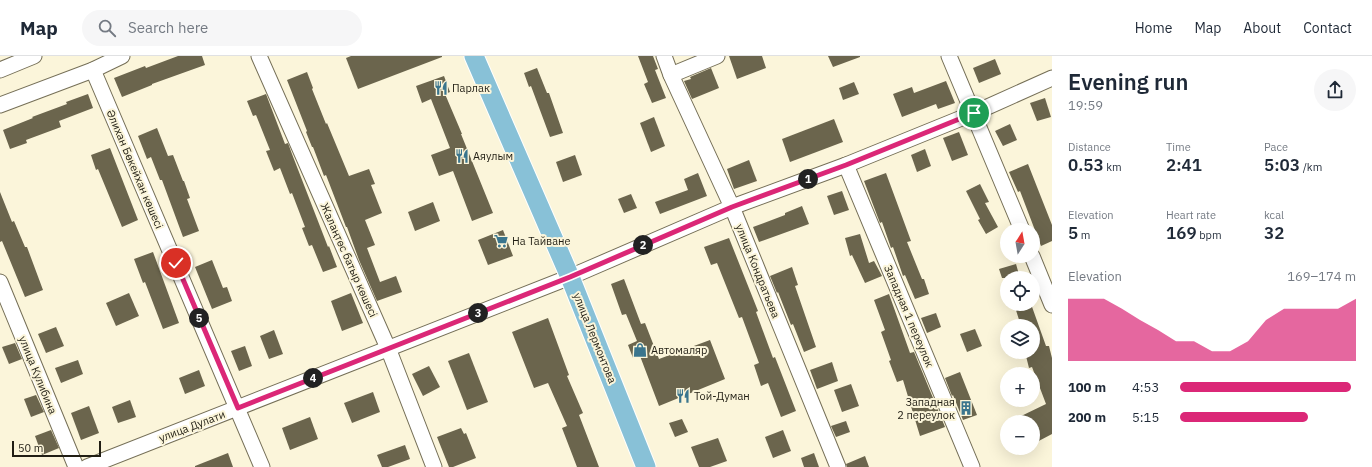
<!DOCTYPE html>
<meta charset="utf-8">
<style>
:root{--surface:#fff;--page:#f6f6f7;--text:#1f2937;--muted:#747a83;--line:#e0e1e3;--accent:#db2777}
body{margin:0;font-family:"IBM Plex Sans",sans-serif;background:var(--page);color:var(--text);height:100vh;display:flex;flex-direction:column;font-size:15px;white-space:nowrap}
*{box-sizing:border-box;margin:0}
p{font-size:13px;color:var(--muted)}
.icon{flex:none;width:22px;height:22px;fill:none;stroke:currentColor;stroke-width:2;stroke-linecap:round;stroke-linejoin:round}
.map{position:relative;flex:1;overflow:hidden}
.side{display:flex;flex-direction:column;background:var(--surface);width:320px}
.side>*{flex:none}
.needle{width:26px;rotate:11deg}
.buttons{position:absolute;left:1000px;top:167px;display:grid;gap:8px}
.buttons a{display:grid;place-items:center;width:40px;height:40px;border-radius:50%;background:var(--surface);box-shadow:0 4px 16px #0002;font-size:20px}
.scale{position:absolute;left:12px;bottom:10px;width:89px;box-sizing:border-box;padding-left:4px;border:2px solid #211e14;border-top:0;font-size:11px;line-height:14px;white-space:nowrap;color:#211e14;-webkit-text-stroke:3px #fbf5da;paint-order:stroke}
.pin{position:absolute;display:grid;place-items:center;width:34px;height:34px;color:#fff;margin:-17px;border:2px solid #fff;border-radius:50%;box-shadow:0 1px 4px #0007}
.km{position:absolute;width:20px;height:20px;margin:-10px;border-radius:50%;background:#222;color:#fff;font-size:11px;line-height:20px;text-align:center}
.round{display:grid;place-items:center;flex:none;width:42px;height:42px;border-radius:21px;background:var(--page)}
.summary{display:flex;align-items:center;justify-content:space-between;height:68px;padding:0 16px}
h1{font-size:22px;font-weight:600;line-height:30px}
.stats{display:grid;grid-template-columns:repeat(3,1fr);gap:6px;height:68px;padding:4px 16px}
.stats div{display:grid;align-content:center}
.stats b{font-size:17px;font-weight:600}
.stats small{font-size:11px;font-weight:400}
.stats p{font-size:11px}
.chart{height:112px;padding:8px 16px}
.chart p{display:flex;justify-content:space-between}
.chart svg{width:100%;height:72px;margin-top:4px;fill:var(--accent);opacity:.7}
ul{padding:0 16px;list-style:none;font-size:13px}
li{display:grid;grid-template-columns:64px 48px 1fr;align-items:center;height:30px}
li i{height:10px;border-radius:5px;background:var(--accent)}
header{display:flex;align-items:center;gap:24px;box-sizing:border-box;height:56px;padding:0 20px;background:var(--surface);border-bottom:1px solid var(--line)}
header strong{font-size:19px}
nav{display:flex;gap:22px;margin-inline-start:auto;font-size:14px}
.search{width:280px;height:36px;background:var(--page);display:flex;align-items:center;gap:10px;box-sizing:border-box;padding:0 14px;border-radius:22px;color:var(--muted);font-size:15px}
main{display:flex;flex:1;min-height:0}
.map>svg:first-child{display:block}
.building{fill:#6b654d}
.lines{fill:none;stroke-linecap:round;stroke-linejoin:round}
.minor-casing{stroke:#756f57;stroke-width:17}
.major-casing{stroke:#fff;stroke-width:21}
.minor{stroke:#fff;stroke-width:15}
.major{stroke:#88c1d7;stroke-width:19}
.route-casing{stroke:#fff;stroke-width:8}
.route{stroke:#db2777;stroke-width:5}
.labels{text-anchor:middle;stroke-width:4;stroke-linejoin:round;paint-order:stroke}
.poi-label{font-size:11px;fill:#211e14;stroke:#fbf5da;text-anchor:start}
.street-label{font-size:11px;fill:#211e14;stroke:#fbf5da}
</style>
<header>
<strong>Map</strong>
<div class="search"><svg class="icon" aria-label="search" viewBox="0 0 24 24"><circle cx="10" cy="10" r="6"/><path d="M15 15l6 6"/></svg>Search here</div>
<nav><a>Home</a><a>Map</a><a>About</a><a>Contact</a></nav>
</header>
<main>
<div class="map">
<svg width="1052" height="411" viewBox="0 0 1052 411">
<rect width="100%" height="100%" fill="#fbf5da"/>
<g class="building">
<polygon points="178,0 202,0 205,9 152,28 152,29 122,41 114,22 145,10 146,12"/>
<polygon points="351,0 442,0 442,1 358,33 346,2"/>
<polygon points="638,0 653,0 658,13 655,14 666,42 652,47 644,28 648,26"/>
<polygon points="729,0 762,0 766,12 737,23"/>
<polygon points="828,0 860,0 860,1 833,11"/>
<polygon points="995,3 1001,18 979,27 973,12"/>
<polygon points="537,12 547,37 549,37 563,77 550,81 531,30 529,31 524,17"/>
<polygon points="711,12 719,32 692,43 684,25 691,23 690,21"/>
<polygon points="307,16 313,32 312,33 326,68 327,67 349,120 369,113 375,128 371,129 382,157 365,164 375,189 367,192 380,226 396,220 402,236 377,245 359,204 347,171 346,171 326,119 324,120 313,91 312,91 306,76 307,75 287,24"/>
<polygon points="444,20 450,36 445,38 462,78 461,78 493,157 472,165 453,115 439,120 431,99 450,92 431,43 422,47 416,30"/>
<polygon points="946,25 955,47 938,53 936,48 902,61 893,38 912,31 914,37"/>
<polygon points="854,26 859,38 843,44 839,32"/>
<polygon points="88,38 93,52 59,65 61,71 26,84 27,87 10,93 3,74 33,62 32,61 67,48 66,46"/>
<polygon points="266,38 285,88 288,87 292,98 328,191 329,190 337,211 323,216 312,189 309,190 302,172 305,171 292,137 290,138 280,112 274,115 266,95 270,94 256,59 253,60 247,45"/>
<polygon points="1045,42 1051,61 1037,65 1030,47"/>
<polygon points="654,61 665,90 651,96 640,67"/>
<polygon points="834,63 843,86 790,106 782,83"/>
<polygon points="1010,68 1017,84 1003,90 995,75"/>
<polygon points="157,72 168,100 173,99 183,125 184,125 190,142 187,143 199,175 183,181 162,124 160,124 151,101 147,103 138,80"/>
<polygon points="959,76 968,99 952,105 943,82"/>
<polygon points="110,92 138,164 122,171 98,113 96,114 91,99"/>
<polygon points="925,93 931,110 917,116 911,99"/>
<polygon points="575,99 582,119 563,126 556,106"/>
<polygon points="749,104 757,125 734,133 727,113"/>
<polygon points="1028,108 1052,169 1052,185 1041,190 1020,135 1018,136 1009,116"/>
<polygon points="698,117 707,140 660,158 655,146 688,134 684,123"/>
<polygon points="886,117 911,185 907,186 922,223 924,223 929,238 915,243 905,219 903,220 893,191 891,192 882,166 880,167 864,125"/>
<polygon points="980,128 989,146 985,147 998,171 986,178 978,164 980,163 966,135"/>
<polygon points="842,135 849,154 834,159 827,140"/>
<polygon points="0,136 12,166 14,165 25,191 27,191 43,234 25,241 2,185 0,186"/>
<polygon points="631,138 637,152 624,157 618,143"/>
<polygon points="433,146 440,165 415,175 408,156"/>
<polygon points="802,150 809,168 759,186 753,171 785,159 785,157"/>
<polygon points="503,174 513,200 488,209 478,184"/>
<polygon points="860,178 869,207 874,205 882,220 865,227 852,199 850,200 845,182"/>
<polygon points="729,182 758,255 756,256 773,302 775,301 796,355 781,361 768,327 761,330 754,309 759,307 742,261 739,262 717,207 711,209 704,191"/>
<polygon points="153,196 179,267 163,273 145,226 143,227 134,203"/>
<polygon points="212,204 223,232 227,231 232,245 212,253 195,211"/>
<polygon points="1016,208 1020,222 1002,222 999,213"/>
<polygon points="792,211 798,229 795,230 816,291 804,296 793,268 791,269 778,236 777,237 770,220"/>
<polygon points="624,223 641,268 645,267 659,303 710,284 725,323 659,350 640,300 633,302 628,289 637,285 626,258 622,259 611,228"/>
<polygon points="129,237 139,260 116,270 106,247"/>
<polygon points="351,237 363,267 342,275 331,245"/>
<polygon points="889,238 910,297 914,296 945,371 920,380 903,324 897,326 889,305 891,304 881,276 885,274 874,244"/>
<polygon points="1014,248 1031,248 1046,290 1049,290 1052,302 1052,378 1033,388 1033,366 1009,366 1046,348 1032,311 1029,312 1025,296 1033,296 1033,270 1021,270"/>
<polygon points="936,257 941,271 927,277 921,262"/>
<polygon points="548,262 569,319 567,320 583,357 579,359 599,411 577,411 562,372 567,370 548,327 534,332 512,276"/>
<polygon points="56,271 64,290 46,297 38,278"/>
<polygon points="975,273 982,290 967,296 960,278"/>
<polygon points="274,274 283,298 269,303 260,280"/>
<polygon points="15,287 22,303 9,308 2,291"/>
<polygon points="245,290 252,310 239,315 231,295"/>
<polygon points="469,297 488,346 467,354 448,305"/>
<polygon points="78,304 83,318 61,327 55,312"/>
<polygon points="832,306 838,325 817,333 810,314"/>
<polygon points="429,310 440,331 423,340 412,318"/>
<polygon points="199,314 205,330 185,338 179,322"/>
<polygon points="960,316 977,359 963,364 953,339 952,340 945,322"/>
<polygon points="851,328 859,350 842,356 834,334"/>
<polygon points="373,336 380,356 352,367 344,347"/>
<polygon points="36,339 44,356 31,361 24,343"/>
<polygon points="130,344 136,361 118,367 112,351"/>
<polygon points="89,350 99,377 81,384 71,357"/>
<polygon points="310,361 318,383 290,394 282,372"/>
<polygon points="682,363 688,376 675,381 669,367"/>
<polygon points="846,365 850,376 836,381 831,370"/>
<polygon points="461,372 464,378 466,377 476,402 453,411 449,411 437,381"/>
<polygon points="51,374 59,392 42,399 35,380"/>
<polygon points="783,374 791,395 773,402 765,381"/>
<polygon points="718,382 727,405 710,411 699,411 691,391"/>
<polygon points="405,389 410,403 388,411 382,411 377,399"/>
<polygon points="228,397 233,411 195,411 195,410"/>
<polygon points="814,397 819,411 804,411 801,402"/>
<polygon points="865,400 869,411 847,411 846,408"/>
</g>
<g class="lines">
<defs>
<g id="minor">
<polyline points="259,0 388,292 434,411"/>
<polyline points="664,0 671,19 732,151 838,411"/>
<polyline points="949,0 1022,174"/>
<polyline points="0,14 34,0"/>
<polyline points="93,14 262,411"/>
<polyline points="671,19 717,0"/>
<polyline points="0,49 93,14 122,0"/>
<polyline points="846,109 972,411"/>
<polyline points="1032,200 1052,249"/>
<polyline points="0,226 76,411"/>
<polyline points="87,411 570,221 732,151 846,109 974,57 1052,22"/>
</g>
<polyline id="major" points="474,0 570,221 646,411"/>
</defs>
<use href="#minor" class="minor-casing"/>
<use href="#major" class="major-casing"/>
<use href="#minor" class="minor"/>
<use href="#major" class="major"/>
</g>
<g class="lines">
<defs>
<polyline id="route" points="176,207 238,352 570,221 732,151 846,109 974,57"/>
</defs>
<use href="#route" class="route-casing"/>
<use href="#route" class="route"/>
</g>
<defs>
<symbol id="restaurant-bare" viewBox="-9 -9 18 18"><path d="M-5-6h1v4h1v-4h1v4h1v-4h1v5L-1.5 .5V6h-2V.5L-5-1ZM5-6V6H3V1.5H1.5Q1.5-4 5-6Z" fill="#3a758d" stroke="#fbf5da" stroke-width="2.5" paint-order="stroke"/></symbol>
<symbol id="supermarket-bare" viewBox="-9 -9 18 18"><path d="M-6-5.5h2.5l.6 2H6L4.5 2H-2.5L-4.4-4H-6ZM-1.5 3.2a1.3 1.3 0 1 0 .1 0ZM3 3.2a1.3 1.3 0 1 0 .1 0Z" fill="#3a758d" stroke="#fbf5da" stroke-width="2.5" paint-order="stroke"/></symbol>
<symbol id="shop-bare" viewBox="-9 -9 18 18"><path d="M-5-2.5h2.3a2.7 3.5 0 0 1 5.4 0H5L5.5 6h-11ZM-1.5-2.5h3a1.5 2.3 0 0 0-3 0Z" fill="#3a758d" stroke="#fbf5da" stroke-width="2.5" paint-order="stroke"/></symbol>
<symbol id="building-bare" viewBox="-9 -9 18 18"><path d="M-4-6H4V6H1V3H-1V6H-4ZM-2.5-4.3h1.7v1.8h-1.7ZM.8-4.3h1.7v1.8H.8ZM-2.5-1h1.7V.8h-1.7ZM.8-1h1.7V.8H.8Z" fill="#3a758d" stroke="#fbf5da" stroke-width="2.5" paint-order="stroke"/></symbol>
</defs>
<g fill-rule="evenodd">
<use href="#restaurant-bare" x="431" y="22" width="20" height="20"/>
<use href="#restaurant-bare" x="452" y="90" width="20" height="20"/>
<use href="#supermarket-bare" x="491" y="175" width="20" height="20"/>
<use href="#shop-bare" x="630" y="284" width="20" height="20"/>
<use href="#restaurant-bare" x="673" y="330" width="20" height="20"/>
<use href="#building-bare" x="956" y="342" width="20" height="20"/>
</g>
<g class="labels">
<g class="poi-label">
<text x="452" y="36">Парлак</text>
<text x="473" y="104">Аяулым</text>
<text x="512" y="189">На Тайване</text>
<text x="651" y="298">Автомаляр</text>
<text x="694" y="344">Той-Думан</text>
<text x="955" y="350" text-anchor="end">Западная<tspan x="955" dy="13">2 переулок</tspan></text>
</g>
<g class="street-label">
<text transform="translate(135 113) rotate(67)" y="4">Әлихан Бөкейхан көшесі</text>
<text transform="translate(349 204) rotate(66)" y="4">Жалаңтөс батыр көшесі</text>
<text transform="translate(758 215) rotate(68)" y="4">улица Кондратьева</text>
<text transform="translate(909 260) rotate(67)" y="4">Западная 1 переулок</text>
<text transform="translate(595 282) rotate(68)" y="4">улица Лермонтова</text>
<text transform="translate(38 319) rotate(68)" y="4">улица Кулибина</text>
<text transform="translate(192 370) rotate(-21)" y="4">улица Дулати</text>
</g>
</g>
</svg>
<div class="buttons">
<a><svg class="needle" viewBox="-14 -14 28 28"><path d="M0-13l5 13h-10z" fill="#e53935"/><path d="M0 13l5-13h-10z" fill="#747a83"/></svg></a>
<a><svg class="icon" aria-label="locate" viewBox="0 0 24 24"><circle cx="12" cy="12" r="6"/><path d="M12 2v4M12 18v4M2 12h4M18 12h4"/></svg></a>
<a><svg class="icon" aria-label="layers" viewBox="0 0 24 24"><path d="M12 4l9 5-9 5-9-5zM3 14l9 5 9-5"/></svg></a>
<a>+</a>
<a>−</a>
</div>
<div class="scale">50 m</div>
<div class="pin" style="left:974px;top:57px;background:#1e9e55"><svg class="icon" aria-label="arrive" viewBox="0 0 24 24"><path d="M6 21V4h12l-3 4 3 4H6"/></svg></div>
<div class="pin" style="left:176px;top:207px;background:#d93025"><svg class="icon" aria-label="check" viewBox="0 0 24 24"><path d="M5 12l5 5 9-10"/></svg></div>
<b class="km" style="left:808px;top:123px">1</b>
<b class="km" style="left:643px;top:189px">2</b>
<b class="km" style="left:478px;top:257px">3</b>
<b class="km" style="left:313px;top:322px">4</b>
<b class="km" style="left:199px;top:262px">5</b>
</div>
<section class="side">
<div class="summary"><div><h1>Evening run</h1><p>19:59</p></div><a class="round"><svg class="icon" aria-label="share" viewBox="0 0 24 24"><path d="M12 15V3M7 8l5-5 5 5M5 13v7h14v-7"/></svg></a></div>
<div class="stats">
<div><p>Distance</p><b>0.53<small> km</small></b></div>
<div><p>Time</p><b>2:41</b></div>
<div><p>Pace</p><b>5:03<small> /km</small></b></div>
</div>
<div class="stats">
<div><p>Elevation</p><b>5<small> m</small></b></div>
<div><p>Heart rate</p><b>169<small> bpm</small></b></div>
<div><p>kcal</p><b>32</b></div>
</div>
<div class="chart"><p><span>Elevation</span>169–174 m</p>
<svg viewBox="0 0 160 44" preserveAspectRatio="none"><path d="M0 44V6L10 6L20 6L30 12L40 19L50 25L60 32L70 32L80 38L90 38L100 32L110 19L120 12L130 12L140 12L150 12L160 6V44z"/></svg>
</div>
<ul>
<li><b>100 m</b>4:53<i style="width:97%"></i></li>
<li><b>200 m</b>5:15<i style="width:73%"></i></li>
</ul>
</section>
</main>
